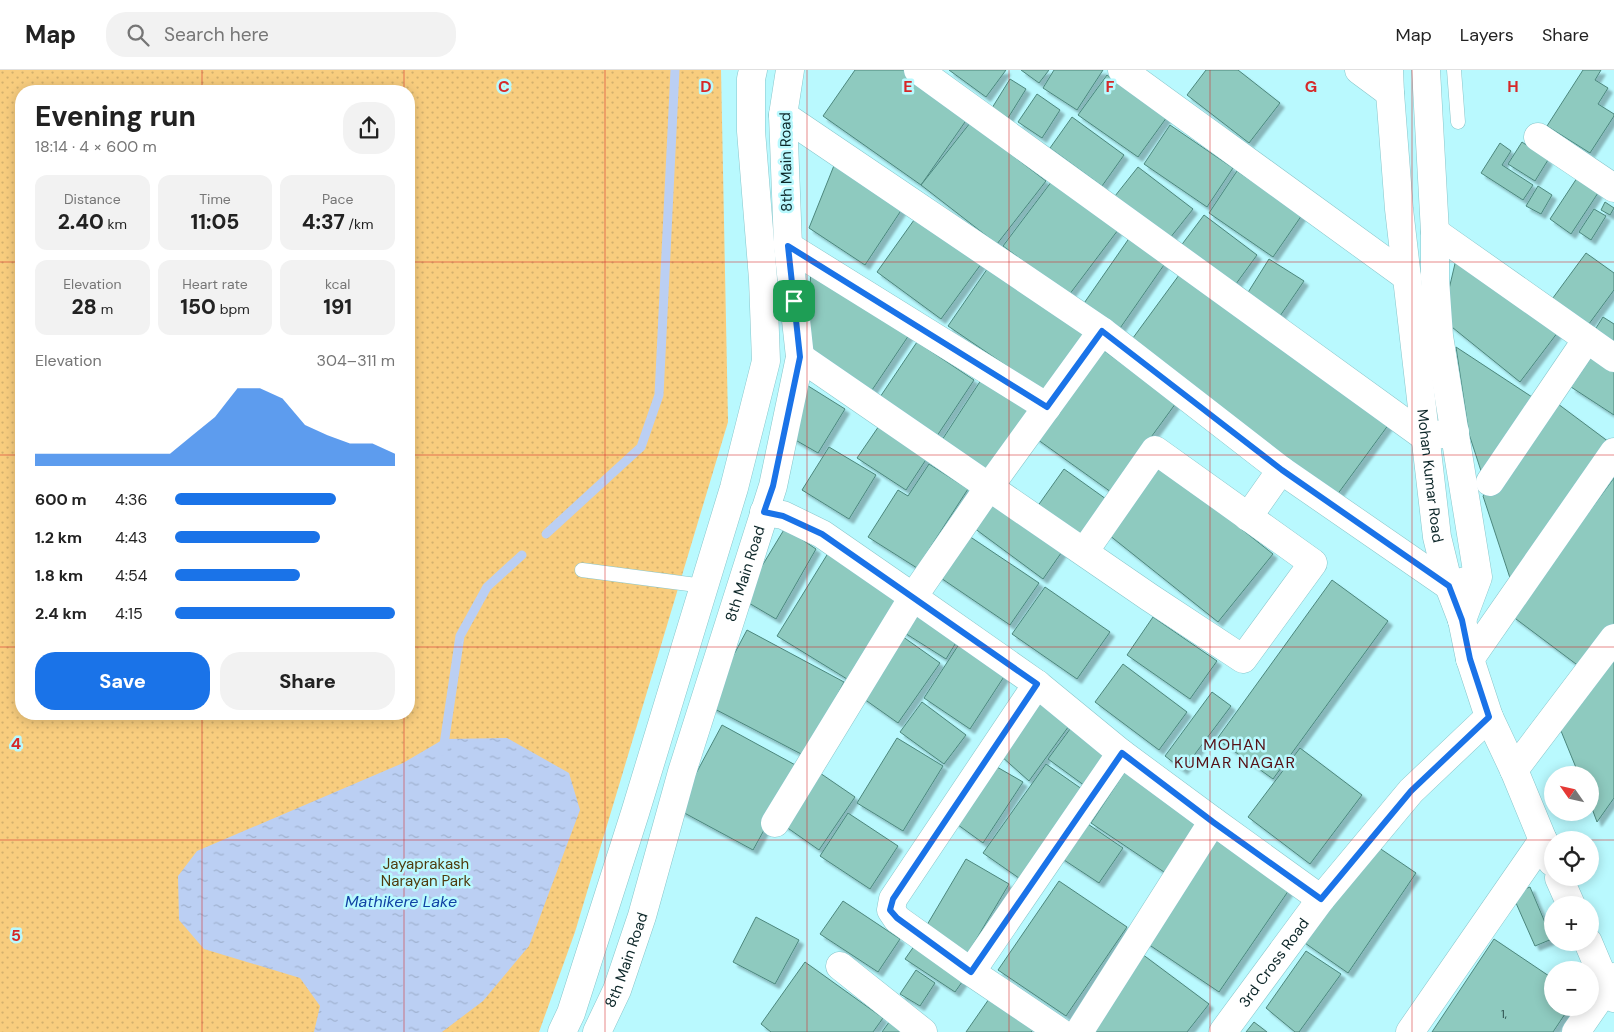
<!DOCTYPE html>
<meta charset="utf-8">
<style>
:root{--surface:#fff;--page:#f2f2f2;--text:#222;--muted:#767676;--line:#e0e0e0;--accent:#1a73e8}
body{margin:0;font-family:"DM Sans",sans-serif;background:var(--page);color:var(--text);height:100vh;display:flex;flex-direction:column;font-size:19px;white-space:nowrap}
*{box-sizing:border-box;margin:0}
p{font-size:16px;color:var(--muted)}
.icon{flex:none;width:28px;height:28px;fill:none;stroke:currentColor;stroke-width:2;stroke-linecap:round;stroke-linejoin:round}
.map{position:relative;flex:1;overflow:hidden}
.side{position:absolute;left:15px;top:15px;width:400px;height:635px;display:flex;flex-direction:column;background:var(--surface);border-radius:20px;box-shadow:0 2px 12px #0003}
.side>*{flex:none}
.needle{width:32px;rotate:304deg}
.fabs{position:absolute;left:1544px;top:696px;display:grid;gap:10px}
.fabs a{display:grid;place-items:center;width:55px;height:55px;border-radius:50%;background:var(--surface);box-shadow:0 2px 12px #0003;font-size:25px}
.pin{position:absolute;display:grid;place-items:center;width:42px;height:42px;color:#fff;margin:-21px;border-radius:10px;box-shadow:0 2px 8px #0006}
.round{display:grid;place-items:center;flex:none;width:52px;height:52px;border-radius:20px;background:var(--page)}
.summary{display:flex;align-items:center;justify-content:space-between;height:85px;padding:0 20px}
h1{font-size:28px;font-weight:800;line-height:38px}
.stats{display:grid;grid-template-columns:repeat(3,1fr);gap:8px;height:85px;padding:5px 20px}
.stats div{display:grid;align-content:center;border-radius:12px;background:var(--page);text-align:center}
.stats b{font-size:21px;font-weight:800}
.stats small{font-size:14px;font-weight:400}
.stats p{font-size:14px}
.chart{height:140px;padding:10px 20px}
.chart p{display:flex;justify-content:space-between}
.chart svg{width:100%;height:90px;margin-top:5px;fill:var(--accent);opacity:.7}
.button{display:flex;gap:10px;margin-top:auto;padding:10px 20px}
.button a{flex:1;height:58px;border-radius:20px;background:var(--accent);color:#fff;font-size:20px;font-weight:800;line-height:58px;text-align:center}
.button a+a{background:var(--page);color:var(--text)}
ul{padding:0 20px;list-style:none;font-size:16px}
li{display:grid;grid-template-columns:80px 60px 1fr;align-items:center;height:38px}
li i{height:12px;border-radius:6px;background:var(--accent)}
header{display:flex;align-items:center;gap:30px;box-sizing:border-box;height:70px;padding:0 25px;background:var(--surface);border-bottom:1px solid var(--line)}
header strong{font-size:24px}
nav{display:flex;gap:28px;margin-inline-start:auto;font-size:18px}
.search{width:350px;height:45px;background:var(--page);display:flex;align-items:center;gap:12px;box-sizing:border-box;padding:0 18px;border-radius:20px;color:var(--muted);font-size:19px}
.map>svg:first-child{display:block}
.park{fill:url(#park-dots);fill-rule:evenodd}
.water{fill:url(#water-ripples)}
.lines{fill:none;stroke-linecap:round;stroke-linejoin:round}
.stream{stroke:#bbcff3;stroke-width:9}
.building{fill:#8ecabf;stroke:#4c877d;filter:url(#shadow)}
.service-casing{stroke:#88c6cb;stroke-width:15}
.minor-casing{stroke:#88c6cb;stroke-width:29}
.tertiary-casing{stroke:#88c6cb;stroke-width:29}
.service{stroke:#fff;stroke-width:14}
.minor{stroke:#fff;stroke-width:28}
.tertiary{stroke:#fff;stroke-width:28}
.route-casing{stroke:#fff;stroke-width:10}
.route{stroke:#1a73e8;stroke-width:6}
.grid{fill:none;stroke:#d62828;stroke-width:1;stroke-opacity:0.55}
.labels{text-anchor:middle;stroke-width:5;stroke-linejoin:round;paint-order:stroke}
.number-label{font-size:12px;fill:#2d504e}
.street-label{font-size:15px;fill:#0d2729;stroke:#b9f9fe}
.park-label{font-size:15px;fill:#4f3a0c;stroke:#b9f9fe}
.neighbourhood-label{font-size:16px;letter-spacing:1px;fill:#561116;stroke:#b9f9fe}
.water-label{font-size:16px;font-style:italic;fill:#1042a4;stroke:#b9f9fe}
.grid-label{font-size:16px;text-anchor:middle;font-weight:bold;fill:#d62828;stroke:#b9f9fe;stroke-width:5;stroke-linejoin:round;paint-order:stroke}
</style>
<header>
<strong>Map</strong>
<div class="search"><svg class="icon" aria-label="search" viewBox="0 0 24 24"><circle cx="10" cy="10" r="6"/><path d="M15 15l6 6"/></svg>Search here</div>
<nav><a>Map</a><a>Layers</a><a>Share</a></nav>
</header>
<div class="map">
<svg width="1614" height="962" viewBox="0 0 1614 962">
<defs>
<pattern id="park-dots" width="8" height="8" patternUnits="userSpaceOnUse" patternTransform="scale(1.25)"><rect width="8" height="8" fill="#f8cd7e"/><path d="M2 2h.1M6 6h.1" fill="none" stroke="#d3b06d" stroke-width="1.8" stroke-linecap="round"/></pattern>
<pattern id="water-ripples" width="26" height="14" patternUnits="userSpaceOnUse" patternTransform="scale(1.25)"><rect width="26" height="14" fill="#bbcff3"/><path d="M2 4q2-2 4 0t4 0M15 11q2-2 4 0t4 0" fill="none" stroke="#a0b2d0"/></pattern>
<filter id="shadow"><feDropShadow dx="4.5" dy="4.5" stdDeviation="1" flood-color="#0004"/></filter>
</defs>
<rect width="100%" height="100%" fill="#b9f9fe"/>
<path class="park" d="M0 0H721L728 352 575 862 539 962H0ZM21 21H409V644H21Z"/>
<polygon class="water" points="507,668 569,703 580,740 529,876 483,931 442,962 314,962 320,936 300,908 204,879 179,850 178,806 197,781 403,693 444,669"/>
<g class="lines">
<g class="stream">
<polyline points="546,464 641,377 659,325 675,0"/>
<polyline points="443,681 460,566 487,517 522,485"/>
</g>
</g>
<g class="building">
<polygon points="855,0 912,0 972,42 921,115 823,46"/>
<polygon points="949,0 1006,0 986,27"/>
<polygon points="1021,0 1049,0 1039,13"/>
<polygon points="1054,0 1103,0 1077,40 1043,18"/>
<polygon points="1206,0 1238,0 1280,33 1249,73 1187,25"/>
<polygon points="1583,0 1601,0 1595,10 1608,18 1598,34 1614,44 1614,46 1590,83 1547,56"/>
<polygon points="1107,5 1167,47 1138,87 1078,45"/>
<polygon points="1010,9 1026,19 1008,48 992,38"/>
<polygon points="1037,24 1060,40 1042,68 1018,52"/>
<polygon points="1072,47 1124,85 1102,116 1050,78"/>
<polygon points="970,53 1046,111 997,174 921,115"/>
<polygon points="1170,55 1233,98 1207,137 1144,94"/>
<polygon points="1522,72 1548,90 1535,111 1508,94"/>
<polygon points="1500,73 1511,81 1502,95 1533,115 1523,130 1481,103"/>
<polygon points="837,88 904,136 865,195 809,158"/>
<polygon points="1138,97 1193,139 1170,168 1115,126"/>
<polygon points="1237,101 1302,145 1273,187 1209,143"/>
<polygon points="1055,107 1121,156 1069,225 1003,176"/>
<polygon points="1577,108 1598,123 1571,164 1550,149"/>
<polygon points="1538,116 1552,125 1541,144 1526,136"/>
<polygon points="1605,132 1614,138 1610,145 1601,140"/>
<polygon points="1594,139 1606,146 1591,170 1579,162"/>
<polygon points="919,143 984,190 941,249 877,202"/>
<polygon points="1204,145 1257,185 1233,218 1180,177"/>
<polygon points="1130,167 1166,192 1116,264 1080,239"/>
<polygon points="1586,183 1614,203 1614,220 1583,262 1547,236"/>
<polygon points="1457,185 1558,262 1520,312 1442,249"/>
<polygon points="1269,189 1304,211 1280,246 1247,224"/>
<polygon points="992,192 1089,259 1045,322 948,256"/>
<polygon points="811,196 911,262 866,329 807,285"/>
<polygon points="1182,201 1389,354 1337,425 1130,272"/>
<polygon points="1603,247 1614,254 1614,280 1591,266"/>
<polygon points="917,272 974,310 933,372 876,333"/>
<polygon points="1099,277 1176,333 1111,422 1034,367"/>
<polygon points="1456,277 1532,327 1482,404 1469,364"/>
<polygon points="1592,286 1614,301 1614,345 1571,317"/>
<polygon points="983,307 1033,340 990,406 940,373"/>
<polygon points="805,314 845,339 818,383 792,368"/>
<polygon points="1554,331 1613,375 1510,508 1483,426"/>
<polygon points="881,353 929,385 906,420 857,388"/>
<polygon points="829,377 876,405 849,449 802,420"/>
<polygon points="1158,393 1273,484 1218,552 1104,461"/>
<polygon points="929,394 968,419 917,498 868,467 898,420 908,426"/>
<polygon points="1064,399 1106,429 1079,466 1037,437"/>
<polygon points="1614,408 1614,559 1584,600 1512,546"/>
<polygon points="998,426 1066,476 1043,509 974,458"/>
<polygon points="785,458 816,479 776,549 742,529"/>
<polygon points="963,462 1039,513 1010,555 935,504"/>
<polygon points="830,480 900,523 847,609 777,566"/>
<polygon points="1332,510 1388,551 1273,709 1217,669"/>
<polygon points="1045,517 1110,562 1077,609 1012,564"/>
<polygon points="916,537 960,566 946,589 900,560"/>
<polygon points="1153,547 1217,591 1190,629 1127,585"/>
<polygon points="747,560 844,612 805,686 707,635"/>
<polygon points="899,564 940,593 898,653 857,624"/>
<polygon points="963,568 1009,599 970,659 924,628"/>
<polygon points="1614,583 1614,728 1597,752 1590,733 1590,705 1579,705 1559,656"/>
<polygon points="1123,594 1187,642 1159,680 1095,632"/>
<polygon points="1212,622 1231,636 1183,700 1165,686"/>
<polygon points="1039,628 1074,649 1029,711 1001,686"/>
<polygon points="922,632 966,665 944,694 900,662"/>
<polygon points="722,655 799,697 753,780 677,739"/>
<polygon points="1073,655 1116,687 1092,721 1048,689"/>
<polygon points="897,668 943,696 903,761 857,733"/>
<polygon points="1300,678 1362,725 1310,794 1248,747"/>
<polygon points="990,693 1023,712 983,773 954,752"/>
<polygon points="1046,694 1089,724 1026,813 983,783"/>
<polygon points="1126,700 1203,752 1167,804 1091,753"/>
<polygon points="817,701 855,727 819,780 782,754"/>
<polygon points="848,743 898,776 870,819 820,786"/>
<polygon points="1082,750 1123,778 1099,813 1058,786"/>
<polygon points="1214,769 1289,820 1219,922 1145,872"/>
<polygon points="1369,771 1416,803 1348,903 1302,871"/>
<polygon points="966,789 1009,814 967,885 924,860"/>
<polygon points="1059,811 1127,857 1066,946 998,900"/>
<polygon points="1530,817 1552,869 1535,876 1512,824"/>
<polygon points="843,831 900,869 878,902 820,864"/>
<polygon points="756,847 799,870 775,914 733,892"/>
<polygon points="1494,869 1552,908 1552,938 1569,938 1553,962 1432,962"/>
<polygon points="917,872 967,905 955,922 905,889"/>
<polygon points="1306,881 1341,904 1299,962 1295,962 1266,938"/>
<polygon points="1142,884 1209,934 1187,962 1095,962"/>
<polygon points="805,892 883,948 873,962 771,962 761,954"/>
<polygon points="916,900 935,913 920,936 900,924"/>
<polygon points="989,929 1033,960 1031,962 966,962"/>
<polygon points="892,948 911,962 882,962"/>
<polygon points="1254,952 1267,962 1246,962"/>
</g>
<g class="lines">
<defs>
<g id="service">
<polyline points="1454,0 1458,52"/>
<polyline points="582,500 704,516"/>
</g>
<g id="minor">
<polyline points="918,0 1425,367 1455,362"/>
<polyline points="1122,0 1407,207"/>
<polyline points="1359,0 1390,23"/>
<polyline points="783,45 1102,261 1281,400 1449,516 1465,511"/>
<polyline points="1538,67 1614,118"/>
<polyline points="1435,162 1614,288"/>
<polyline points="788,176 1047,337"/>
<polyline points="800,287 1149,527 1243,589 1313,493 1155,380 1084,482"/>
<polyline points="1490,412 1587,269"/>
<polyline points="764,442 783,445 822,464 913,527 1037,614 1121,683 1213,751 1321,829"/>
<polyline points="1248,447 1281,400"/>
<polyline points="1462,550 1470,589 1489,647 1514,700 1552,792"/>
<polyline points="1470,589 1614,382"/>
<polyline points="1037,614 893,829 891,840 897,849 971,902 1060,962"/>
<polyline points="1514,700 1614,568"/>
<polyline points="775,753 913,527 989,417 1102,261"/>
<polyline points="1559,808 1571,835"/>
<polyline points="1588,872 1607,917 1614,928"/>
<polyline points="840,896 923,962"/>
<polyline points="971,902 1121,683"/>
<polyline points="1079,962 1213,751"/>
<path id="s1" d="M1223 962 1321 829 1411 721 1489 647"/>
<polyline points="1410,962 1543,770"/>
<polyline points="1576,962 1614,907"/>
</g>
<g id="tertiary">
<path id="s2" d="M1389 0 1390 23 1399 139 1437 467 1449 516 1462 550"/>
<polyline points="1426,0 1435,162 1435,209 1439,266 1478,507 1462,550"/>
<polyline points="562,962 571,943 635,743 734,418 766,291 763,209 751,61 751,9 753,0"/>
<path id="s3" d="M597 962 617 920 642 846 682 702 773 416 800 287 788 176 783 45 790 0"/>
</g>
</defs>
<use href="#service" class="service-casing"/>
<use href="#minor" class="minor-casing"/>
<use href="#tertiary" class="tertiary-casing"/>
<use href="#service" class="service"/>
<use href="#minor" class="minor"/>
<use href="#tertiary" class="tertiary"/>
</g>
<g class="lines">
<defs>
<polygon id="route" points="788,176 1047,337 1102,261 1282,400 1449,516 1462,550 1470,589 1489,647 1411,721 1321,829 1213,752 1122,683 971,902 897,848 890,840 893,829 1037,614 822,464 783,446 764,442 773,416 800,287"/>
</defs>
<use href="#route" class="route-casing"/>
<use href="#route" class="route"/>
</g>
<path class="grid" d="M202 0V21M404 0V21M605 0V962M807 0V962M1009 0V962M1210 0V962M1412 0V962M0 192H21M409 192H1614M0 385H21M409 385H1614M0 577H21M409 577H1614M202 644V962M404 644V962M0 770H1614"/>
<g class="labels">
<g class="number-label">
<text x="1504" y="948">1,</text>
</g>
<g class="street-label">
<text transform="translate(786 92) rotate(-91)" y="5">8th Main Road</text>
<text dy="5" stroke="none"><textPath href="#s2" startOffset="408">Mohan Kumar Road</textPath></text>
<text dy="5" stroke="none"><textPath href="#s3" startOffset="482">8th Main Road</textPath></text>
<text dy="5" stroke="none"><textPath href="#s3" startOffset="78">8th Main Road</textPath></text>
<text dy="5" stroke="none"><textPath href="#s1" startOffset="86">3rd Cross Road</textPath></text>
</g>
<g class="park-label">
<text x="426" y="799">Jayaprakash<tspan x="426" dy="17">Narayan Park</tspan></text>
</g>
<g class="neighbourhood-label">
<text x="1235" y="680">MOHAN<tspan x="1235" dy="18">KUMAR NAGAR</tspan></text>
</g>
<g class="water-label">
<text x="401" y="837">Mathikere Lake</text>
</g>
</g>
<g class="grid-label">
<text x="504" y="22">C</text>
<text x="706" y="22">D</text>
<text x="908" y="22">E</text>
<text x="1110" y="22">F</text>
<text x="1311" y="22">G</text>
<text x="1513" y="22">H</text>
<text x="16" y="679">4</text>
<text x="16" y="871">5</text>
</g>
</svg>
<div class="fabs">
<a><svg class="needle" viewBox="-14 -14 28 28"><path d="M0-13l5 13h-10z" fill="#e53935"/><path d="M0 13l5-13h-10z" fill="#767676"/></svg></a>
<a><svg class="icon" aria-label="locate" viewBox="0 0 24 24"><circle cx="12" cy="12" r="6"/><path d="M12 2v4M12 18v4M2 12h4M18 12h4"/></svg></a>
<a>+</a>
<a>−</a>
</div>
<div class="pin" style="left:794px;top:231px;background:#1e9e55"><svg class="icon" aria-label="arrive" viewBox="0 0 24 24"><path d="M6 21V4h12l-3 4 3 4H6"/></svg></div>
<section class="side">
<div class="summary"><div><h1>Evening run</h1><p>18:14 · 4 × 600 m</p></div><a class="round"><svg class="icon" aria-label="share" viewBox="0 0 24 24"><path d="M12 15V3M7 8l5-5 5 5M5 13v7h14v-7"/></svg></a></div>
<div class="stats">
<div><p>Distance</p><b>2.40<small> km</small></b></div>
<div><p>Time</p><b>11:05</b></div>
<div><p>Pace</p><b>4:37<small> /km</small></b></div>
</div>
<div class="stats">
<div><p>Elevation</p><b>28<small> m</small></b></div>
<div><p>Heart rate</p><b>150<small> bpm</small></b></div>
<div><p>kcal</p><b>191</b></div>
</div>
<div class="chart"><p><span>Elevation</span>304–311 m</p>
<svg viewBox="0 0 160 44" preserveAspectRatio="none"><path d="M0 44V38L10 38L20 38L30 38L40 38L50 38L60 38L70 29L80 20L90 6L100 6L110 11L120 24L130 29L140 33L150 33L160 38V44z"/></svg>
</div>
<ul>
<li><b>600 m</b>4:36<i style="width:73%"></i></li>
<li><b>1.2 km</b>4:43<i style="width:66%"></i></li>
<li><b>1.8 km</b>4:54<i style="width:57%"></i></li>
<li><b>2.4 km</b>4:15<i style="width:100%"></i></li>
</ul>
<div class="button"><a>Save</a><a>Share</a></div>
</section>
</div>
